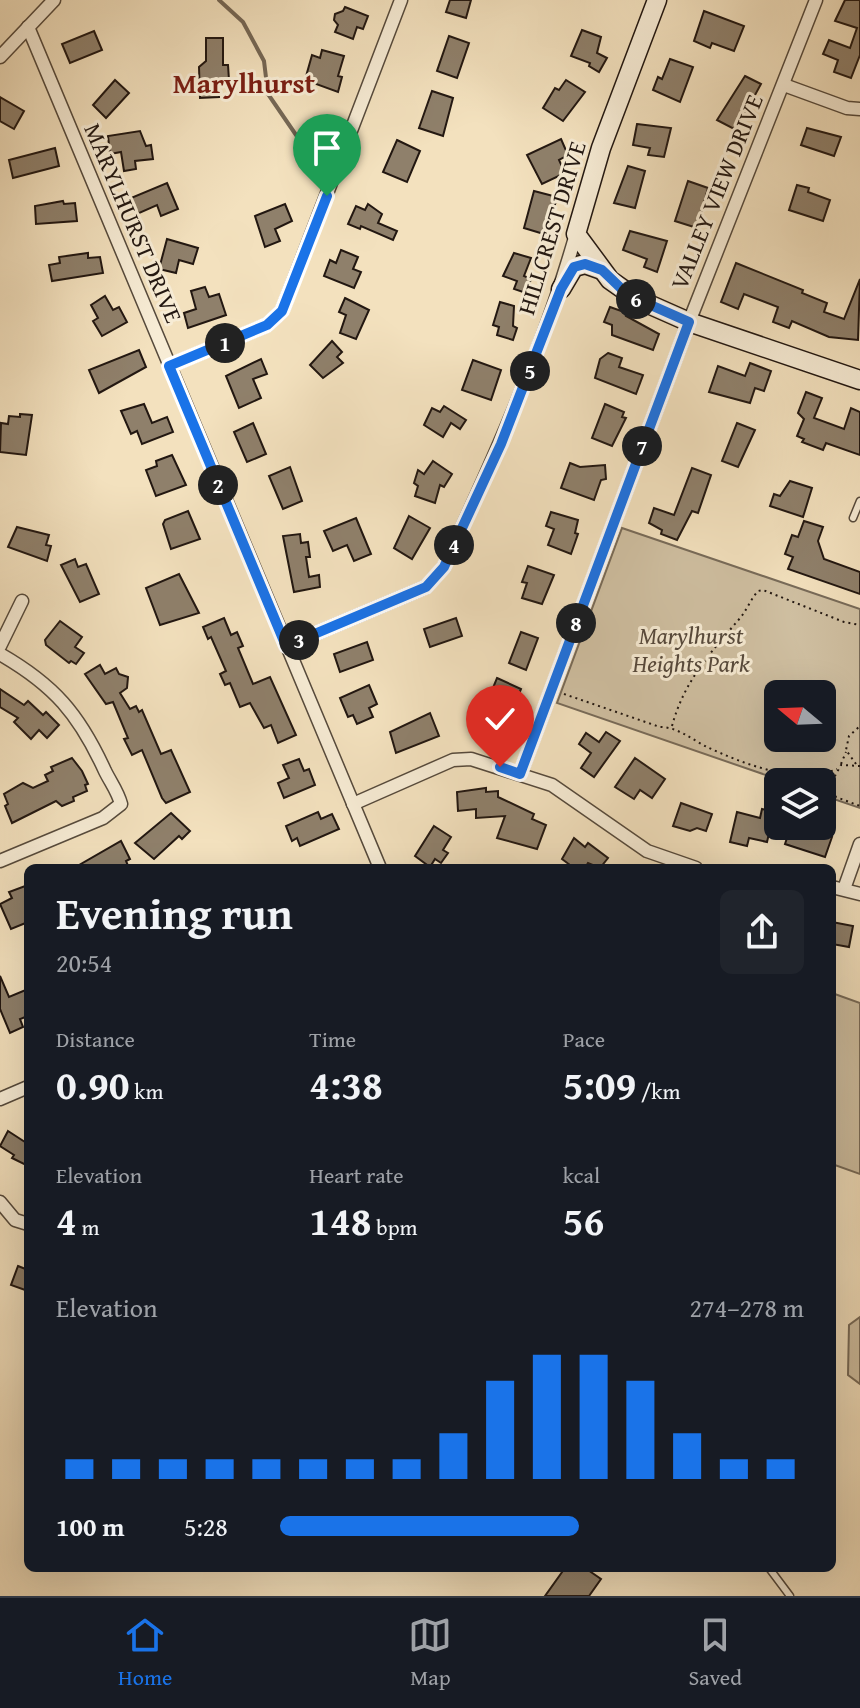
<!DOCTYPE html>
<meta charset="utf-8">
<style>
:root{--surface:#171b24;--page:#20242c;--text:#f1f3f6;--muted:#9ea1a6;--line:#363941;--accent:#1a73e8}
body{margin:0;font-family:"Gentium Book Plus",serif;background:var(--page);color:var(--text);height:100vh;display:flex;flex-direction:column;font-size:30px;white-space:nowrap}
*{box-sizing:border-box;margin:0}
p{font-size:26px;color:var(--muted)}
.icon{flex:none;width:44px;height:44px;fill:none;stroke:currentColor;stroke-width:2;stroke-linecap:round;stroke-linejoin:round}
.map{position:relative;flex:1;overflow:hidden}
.details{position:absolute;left:24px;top:864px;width:812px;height:708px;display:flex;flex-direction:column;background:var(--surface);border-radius:12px;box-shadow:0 8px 32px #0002}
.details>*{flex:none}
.needle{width:52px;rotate:289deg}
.controls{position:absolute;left:764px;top:680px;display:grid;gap:16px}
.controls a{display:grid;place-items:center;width:72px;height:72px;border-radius:12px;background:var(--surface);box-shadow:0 8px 32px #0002;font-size:40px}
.pin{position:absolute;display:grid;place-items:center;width:68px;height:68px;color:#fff;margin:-82px -34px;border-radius:50% 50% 50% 0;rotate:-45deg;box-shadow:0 0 8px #0007}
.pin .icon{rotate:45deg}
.km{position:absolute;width:40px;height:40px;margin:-20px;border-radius:50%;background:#222;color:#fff;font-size:22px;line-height:40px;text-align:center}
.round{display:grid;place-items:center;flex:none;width:84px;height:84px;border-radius:12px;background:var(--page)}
.headline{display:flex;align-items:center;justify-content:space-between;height:136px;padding:0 32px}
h1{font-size:44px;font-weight:600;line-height:60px}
.stats{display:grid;grid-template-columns:repeat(3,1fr);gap:12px;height:136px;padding:8px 32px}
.stats div{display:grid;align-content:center}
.stats b{font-size:40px;font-weight:600}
.stats small{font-size:22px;font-weight:400}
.stats p{font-size:22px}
.chart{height:224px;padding:16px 32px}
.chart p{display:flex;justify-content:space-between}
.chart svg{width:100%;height:144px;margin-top:8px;stroke:var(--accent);stroke-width:6}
ul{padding:0 32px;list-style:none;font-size:26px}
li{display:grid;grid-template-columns:128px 96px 1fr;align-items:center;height:60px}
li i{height:20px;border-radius:10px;background:var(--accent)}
.menu{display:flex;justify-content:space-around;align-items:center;height:112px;border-top:2px solid var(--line);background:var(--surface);font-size:22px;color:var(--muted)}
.menu a{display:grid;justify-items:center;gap:4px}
.menu .selected{color:var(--accent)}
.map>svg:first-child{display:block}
.green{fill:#cfbfa1;stroke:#786b59;stroke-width:2;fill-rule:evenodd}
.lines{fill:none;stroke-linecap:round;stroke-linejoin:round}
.stream{stroke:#756755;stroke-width:4}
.building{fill:#8f806b;stroke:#221711;stroke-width:2}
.lane-casing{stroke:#564a3c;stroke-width:9}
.street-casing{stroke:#564a3c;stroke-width:15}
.secondary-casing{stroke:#221711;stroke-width:21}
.path{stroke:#221711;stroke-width:2;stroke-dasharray:2 4;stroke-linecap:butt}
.lane{stroke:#f7ecd5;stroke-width:6}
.street{stroke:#f7ecd5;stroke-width:12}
.secondary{stroke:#f7ecd5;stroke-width:18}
.route-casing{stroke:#fff;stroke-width:16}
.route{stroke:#1a73e8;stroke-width:10}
.labels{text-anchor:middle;stroke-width:6;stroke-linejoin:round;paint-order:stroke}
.street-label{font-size:24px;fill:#221711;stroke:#f7ecd5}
.park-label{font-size:24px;font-style:italic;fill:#56493c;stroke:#f7ecd5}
.quarter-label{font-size:28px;font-weight:bold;fill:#7a1f14;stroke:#f7ecd5}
</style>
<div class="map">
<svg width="860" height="1596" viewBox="0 0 860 1596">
<rect width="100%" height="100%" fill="#f3e1be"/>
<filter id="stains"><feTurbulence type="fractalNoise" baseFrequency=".0025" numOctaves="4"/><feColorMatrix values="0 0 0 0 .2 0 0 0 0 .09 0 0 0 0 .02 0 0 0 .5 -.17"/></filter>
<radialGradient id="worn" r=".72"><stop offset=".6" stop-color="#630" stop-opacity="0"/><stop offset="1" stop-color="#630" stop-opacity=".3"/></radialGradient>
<g class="green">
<path d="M622 528 860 609V808L822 795V782H786L557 703ZM822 694V738H778V694Z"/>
<polygon points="832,993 860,1003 860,1174 832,1164"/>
<polygon points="860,1317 860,1384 848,1375 849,1325"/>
</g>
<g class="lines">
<polyline class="stream" points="219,0 243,22 264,61 268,94 307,151"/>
</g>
<g class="building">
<polygon points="450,0 471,0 466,18 446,12"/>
<polygon points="845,0 860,0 860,55 851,78 834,72 838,60 823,54 829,40 850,48 857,28 835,21"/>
<polygon points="345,7 368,16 363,29 357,27 353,39 335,32 338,25 334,20 335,14 343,11"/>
<polygon points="704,11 744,26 734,51 712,43 710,48 694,41"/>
<polygon points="582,30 601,37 597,53 607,58 599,72 589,66 590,63 571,56"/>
<polygon points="94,31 102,50 70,63 62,44"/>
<polygon points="449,36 469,43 457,78 437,71"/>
<polygon points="206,38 223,38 223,65 228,65 229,80 218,80 219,97 200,98 199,67 206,61"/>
<polygon points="322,50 344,56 338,76 342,77 338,92 305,80 312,55 320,58"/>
<polygon points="670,59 693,67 680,102 653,90 658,77 662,79"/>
<polygon points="745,76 761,84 736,130 717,120"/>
<polygon points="115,80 129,93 106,118 93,105"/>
<polygon points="566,80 585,92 563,121 543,108 555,88 559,90"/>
<polygon points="432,91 453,98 443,136 419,128"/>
<polygon points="0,97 24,111 14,129 0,121"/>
<polygon points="637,124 671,128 664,157 648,155 650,148 633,145"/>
<polygon points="807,128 841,137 834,156 801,145"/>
<polygon points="140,131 146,146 151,145 153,159 135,161 136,169 124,171 121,152 110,154 108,136"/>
<polygon points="561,139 568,155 559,160 565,173 542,184 527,155"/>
<polygon points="397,140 420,151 407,182 383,172"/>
<polygon points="55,148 59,166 13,178 9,160"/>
<polygon points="628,166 645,171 635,208 614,203"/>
<polygon points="688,181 708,188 697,228 675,221"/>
<polygon points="167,183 178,209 161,216 157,205 137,214 131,198"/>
<polygon points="797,185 809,188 808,192 830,200 823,221 789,210"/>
<polygon points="534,191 557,197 547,235 524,228"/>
<polygon points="63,201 64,204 75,203 77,221 36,224 35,206"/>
<polygon points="285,204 292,221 275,229 280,241 265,247 255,216"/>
<polygon points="368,204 382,214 378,223 397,231 393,240 361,226 360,229 348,224 356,206 365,210"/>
<polygon points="630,231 667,241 657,272 644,267 647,259 623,250"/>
<polygon points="167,239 198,248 193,264 179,260 176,273 159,269"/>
<polygon points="341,250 358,257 353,269 361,272 354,288 324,276 330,260 336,263"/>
<polygon points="88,253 88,258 100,257 103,273 52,281 49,265 60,263 59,257"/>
<polygon points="514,253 531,258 524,276 531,279 526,293 514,289 517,281 503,276"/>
<polygon points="736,263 803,290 802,293 827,303 824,312 844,319 860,279 858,340 829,337 792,321 789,328 773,322 778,307 744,294 738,309 721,302"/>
<polygon points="205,287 209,297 219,294 226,315 188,328 184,313 196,309 191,291"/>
<polygon points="105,296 113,310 119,307 127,322 102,336 93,321 98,318 91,305"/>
<polygon points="345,298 369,310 356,339 340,333 346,315 339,312"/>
<polygon points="500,302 514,306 513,326 517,328 513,340 497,335 499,327 493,325"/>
<polygon points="610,307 627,313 626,316 659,334 653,350 612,335 612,325 604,322"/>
<polygon points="332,341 342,352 337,357 343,363 323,378 310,365"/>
<polygon points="139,350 146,367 99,393 89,370"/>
<polygon points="608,353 622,358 619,367 643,375 636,394 595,378 600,359"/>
<polygon points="261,359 267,374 253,379 261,398 239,408 226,376"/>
<polygon points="473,360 501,370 491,400 462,390"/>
<polygon points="750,363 771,371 764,391 755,388 750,403 709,392 718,366 745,376"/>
<polygon points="806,392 822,398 814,418 844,429 851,408 860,412 860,455 826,443 823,450 802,442 804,439 797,436 804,419 798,413"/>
<polygon points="144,404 152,423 167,417 173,432 142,444 137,431 131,434 121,411"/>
<polygon points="605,404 624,412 622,417 626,418 612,446 592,438"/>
<polygon points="444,406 466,420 460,429 451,423 443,437 424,425 432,408 440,412"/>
<polygon points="20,414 32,415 26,455 0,452 1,423 8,424 9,416 20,417"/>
<polygon points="253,423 266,454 247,462 234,432"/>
<polygon points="737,423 755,430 738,467 722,461"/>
<polygon points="172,455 186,485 156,496 146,470 157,466 156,461"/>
<polygon points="433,461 452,474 444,487 440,485 435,503 415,496 418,486 414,483 418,470 424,474"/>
<polygon points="570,463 580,467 605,465 606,479 601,480 594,500 561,488"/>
<polygon points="290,467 302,501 283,509 269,476"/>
<polygon points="692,468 711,475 698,513 692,511 677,540 661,534 662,530 649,523 654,508 674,515"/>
<polygon points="790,481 812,488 803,517 770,506 774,494 780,496"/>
<polygon points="188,511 200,539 171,549 163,524 165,520"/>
<polygon points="551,512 578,520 575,533 578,534 571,554 548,545 554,529 546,526"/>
<polygon points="409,516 430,528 412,559 394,548"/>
<polygon points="356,518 371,554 354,561 347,545 333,551 324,531"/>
<polygon points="804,521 823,527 818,541 824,559 860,572 860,594 788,569 793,557 785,554 792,535 798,537"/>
<polygon points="17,527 49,535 46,545 51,546 47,561 8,547"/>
<polygon points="300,534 301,543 308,542 310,557 306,557 309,577 319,575 320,587 294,592 283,536"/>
<polygon points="75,559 78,567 86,564 99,594 80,602 61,565"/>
<polygon points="528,566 554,575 542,604 522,598 527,583 522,582"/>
<polygon points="179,574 199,613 160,625 146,588"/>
<polygon points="224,618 231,635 237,632 243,646 238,648 253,684 270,677 296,735 278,743 271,725 264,728 250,703 240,707 230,683 225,685 220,674 226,671 211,637 208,639 203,627"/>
<polygon points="456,618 462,636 430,647 424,629"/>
<polygon points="60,621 82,637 75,647 84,653 76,664 71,661 69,663 46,645 45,640"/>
<polygon points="521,632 538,638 526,670 509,663"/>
<polygon points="367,642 373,660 340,672 334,654"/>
<polygon points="100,665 105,674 116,668 119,674 128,677 127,688 120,693 130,709 136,706 139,712 142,710 161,754 171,750 190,792 166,803 162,798 142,750 132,755 124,739 128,738 113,702 106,704 85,674"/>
<polygon points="497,678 521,689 503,732 479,722"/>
<polygon points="369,685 377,704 369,708 373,717 357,724 353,715 348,717 340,698"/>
<polygon points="0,689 24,705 28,701 43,715 46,712 59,725 47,738 39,730 31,739 14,722 18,718 0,707"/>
<polygon points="430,713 439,736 396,753 390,732"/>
<polygon points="606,732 620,741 594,777 581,768 591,753 579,744 586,733 599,742"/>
<polygon points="72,758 82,771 88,784 85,785 87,791 73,797 74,801 62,806 56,801 12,823 5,806 8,804 4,794 23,783 33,788 48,781 45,775 53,771 51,767"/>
<polygon points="635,758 665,779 652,798 640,790 634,799 615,787"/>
<polygon points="299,759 304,771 309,769 315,785 284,798 278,783 289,778 283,765"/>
<polygon points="486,788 486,792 498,791 498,797 534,814 532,819 546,825 537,849 497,838 505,816 476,818 476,809 458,811 457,792"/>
<polygon points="681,803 712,814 706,831 697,828 690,831 673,826"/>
<polygon points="762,809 774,812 767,842 749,838 747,846 730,842 737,812 760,818"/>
<polygon points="318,812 321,819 332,814 339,829 300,846 297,838 292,841 286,826"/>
<polygon points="171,813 190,831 182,839 179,836 154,859 135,843"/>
<polygon points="434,826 451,837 443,850 448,853 441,863 435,859 430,867 415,856"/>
<polygon points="791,826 829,826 826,835 832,837 825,857 785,844"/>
<polygon points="574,838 585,847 588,843 608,858 600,868 588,863 585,868 574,868 562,859"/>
<polygon points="121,841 130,859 126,861 129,868 74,868"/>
<polygon points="28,885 28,922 11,929 0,904 12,898 9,892"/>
<polygon points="832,922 853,926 849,947 832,944"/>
<polygon points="0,976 9,997 28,989 28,1016 20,1019 23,1027 10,1033 0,1009"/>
<polygon points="8,1131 28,1144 28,1166 12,1158 14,1155 0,1146"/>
<polygon points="18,1266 28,1270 28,1291 11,1285"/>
<polygon points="565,1568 585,1568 601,1579 589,1596 545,1596"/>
</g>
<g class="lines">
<defs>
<g id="lane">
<polyline points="853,518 860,501"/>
<polyline points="769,1568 790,1596"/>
</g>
<g id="street">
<polyline points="28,27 380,868"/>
<polyline points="0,57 54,0"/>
<polyline points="784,85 847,108 860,109"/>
<polyline points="169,366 267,325 282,311 401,0"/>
<polyline points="0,646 22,601"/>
<path d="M286 646 426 587 444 567C494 458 543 350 576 234"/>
<path d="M0 654C54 685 79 714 105 771 111 783 118 792 121 804L103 818 0 861"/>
<polyline points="520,774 689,322 816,0"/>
<polyline points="353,804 453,760 471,759 552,785 647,851 696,868"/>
<polyline points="832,887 860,894"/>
<polyline points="844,889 860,844"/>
<polyline points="0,1099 28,1087"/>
<polyline points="0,1202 15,1220 28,1224"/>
</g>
<g id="secondary">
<polyline points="657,0 601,148 576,234 610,280 637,299 689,322 860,380"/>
<polyline points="561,289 574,267 585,264 602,270"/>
</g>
</defs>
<use href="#lane" class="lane-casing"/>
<use href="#street" class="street-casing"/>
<use href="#secondary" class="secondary-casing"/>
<g class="path">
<path d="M564 694 660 727C677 727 690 738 705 746 741 763 798 786 837 769"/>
<path d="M672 726C684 681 711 652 741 617 747 609 751 599 758 591L763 590 844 622 860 625"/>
<polyline points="841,764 846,752"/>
<polyline points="856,764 846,750 849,736 860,726"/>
<polyline points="860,766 841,765 830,785 836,797 860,806"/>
<polyline points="817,775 828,783"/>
</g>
<use href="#lane" class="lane"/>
<use href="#street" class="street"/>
<use href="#secondary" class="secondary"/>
</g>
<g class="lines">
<defs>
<polyline id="route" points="327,196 282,311 267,325 169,366 286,646 426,587 444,567 501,444 561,289 574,267 585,264 602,270 628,295 689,322 520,774 500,767"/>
</defs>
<use href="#route" class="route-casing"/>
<use href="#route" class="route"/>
</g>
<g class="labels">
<g class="street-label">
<text transform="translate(717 192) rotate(-68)" y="8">VALLEY VIEW DRIVE</text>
<text transform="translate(133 223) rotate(67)" y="8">MARYLHURST DRIVE</text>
<text transform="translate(552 228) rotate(-73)" y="8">HILLCREST DRIVE</text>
</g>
<g class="park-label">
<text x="691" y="644">Marylhurst<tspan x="691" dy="28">Heights Park</tspan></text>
</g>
<g class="quarter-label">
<text x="244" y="93">Marylhurst</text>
</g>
</g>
<rect width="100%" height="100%" filter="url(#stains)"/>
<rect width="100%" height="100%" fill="url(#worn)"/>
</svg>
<div class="controls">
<a><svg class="needle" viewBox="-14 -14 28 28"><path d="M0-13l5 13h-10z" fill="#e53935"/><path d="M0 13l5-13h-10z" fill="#9ea1a6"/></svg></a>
<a><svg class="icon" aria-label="layers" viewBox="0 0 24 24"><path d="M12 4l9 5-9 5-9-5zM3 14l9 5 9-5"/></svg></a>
</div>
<div class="pin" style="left:327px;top:196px;background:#1e9e55"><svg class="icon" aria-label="arrive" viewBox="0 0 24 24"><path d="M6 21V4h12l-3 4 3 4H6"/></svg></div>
<div class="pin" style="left:500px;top:767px;background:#d93025"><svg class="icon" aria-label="check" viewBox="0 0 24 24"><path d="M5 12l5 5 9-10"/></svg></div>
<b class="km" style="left:225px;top:343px">1</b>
<b class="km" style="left:218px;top:485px">2</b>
<b class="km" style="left:299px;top:640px">3</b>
<b class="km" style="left:454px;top:545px">4</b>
<b class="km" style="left:530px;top:371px">5</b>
<b class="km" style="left:636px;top:299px">6</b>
<b class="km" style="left:642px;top:446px">7</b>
<b class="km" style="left:576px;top:623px">8</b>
<section class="details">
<div class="headline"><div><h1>Evening run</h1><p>20:54</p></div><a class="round"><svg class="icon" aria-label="share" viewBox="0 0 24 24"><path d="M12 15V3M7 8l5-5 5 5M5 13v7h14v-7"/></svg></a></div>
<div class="stats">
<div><p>Distance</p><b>0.90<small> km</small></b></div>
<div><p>Time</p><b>4:38</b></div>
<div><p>Pace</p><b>5:09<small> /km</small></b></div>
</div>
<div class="stats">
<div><p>Elevation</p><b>4<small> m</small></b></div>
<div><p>Heart rate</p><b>148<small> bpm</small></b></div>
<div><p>kcal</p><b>56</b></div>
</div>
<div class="chart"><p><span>Elevation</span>274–278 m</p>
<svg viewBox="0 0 160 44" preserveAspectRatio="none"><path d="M5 44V38M15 44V38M25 44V38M35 44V38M45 44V38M55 44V38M65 44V38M75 44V38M85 44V30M95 44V14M105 44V6M115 44V6M125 44V14M135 44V30M145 44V38M155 44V38"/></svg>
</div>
<ul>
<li><b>100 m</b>5:28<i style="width:57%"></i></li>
</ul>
</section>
</div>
<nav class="menu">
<a class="selected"><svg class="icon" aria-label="home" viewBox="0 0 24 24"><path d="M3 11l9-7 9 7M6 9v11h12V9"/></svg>Home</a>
<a><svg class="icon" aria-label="map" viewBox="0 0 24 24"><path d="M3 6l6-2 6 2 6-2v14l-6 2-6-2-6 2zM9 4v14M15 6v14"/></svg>Map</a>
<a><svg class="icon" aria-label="saved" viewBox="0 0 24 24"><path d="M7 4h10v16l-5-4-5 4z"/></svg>Saved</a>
</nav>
